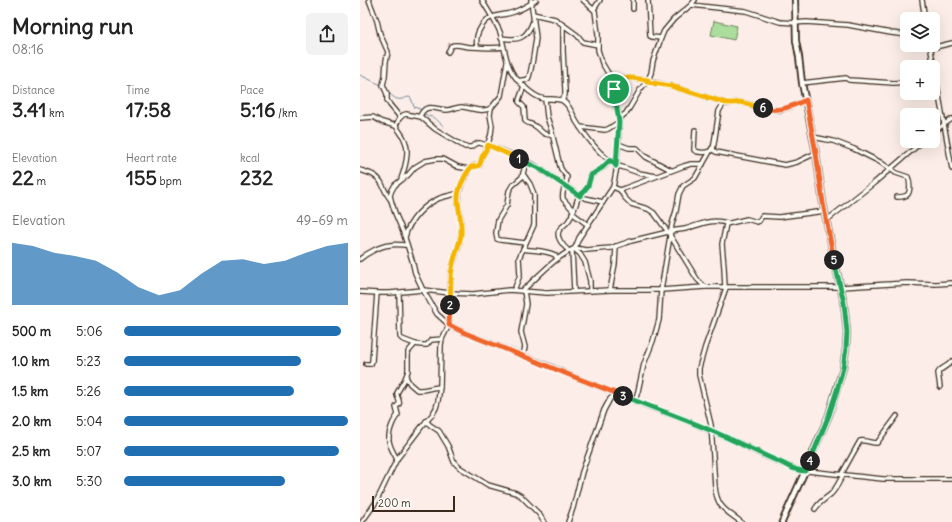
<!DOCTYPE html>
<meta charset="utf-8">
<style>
:root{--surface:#fff;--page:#f2f2f2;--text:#222;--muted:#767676;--accent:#1f6fb2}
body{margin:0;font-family:Delius,sans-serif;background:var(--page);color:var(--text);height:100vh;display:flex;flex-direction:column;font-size:15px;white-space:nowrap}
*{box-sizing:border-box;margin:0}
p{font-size:13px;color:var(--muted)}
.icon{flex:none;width:22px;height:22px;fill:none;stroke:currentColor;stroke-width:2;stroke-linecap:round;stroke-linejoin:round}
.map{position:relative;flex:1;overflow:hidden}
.panel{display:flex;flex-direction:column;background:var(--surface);width:360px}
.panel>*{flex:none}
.controls{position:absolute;left:540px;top:12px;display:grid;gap:8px}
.controls a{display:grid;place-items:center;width:40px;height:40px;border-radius:6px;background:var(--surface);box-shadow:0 4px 16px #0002;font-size:20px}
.scale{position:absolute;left:12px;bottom:10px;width:83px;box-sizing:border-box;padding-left:4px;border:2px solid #3b2a1e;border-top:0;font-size:11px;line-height:14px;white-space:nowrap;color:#3b2a1e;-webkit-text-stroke:3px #fdfcf7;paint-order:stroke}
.pin{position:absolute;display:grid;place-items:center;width:34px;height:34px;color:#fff;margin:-17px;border:2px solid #fff;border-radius:50%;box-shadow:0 1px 4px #0007}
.km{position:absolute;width:20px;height:20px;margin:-10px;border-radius:50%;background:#222;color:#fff;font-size:11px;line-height:20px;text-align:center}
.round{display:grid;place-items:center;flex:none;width:42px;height:42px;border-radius:6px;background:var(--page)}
.headline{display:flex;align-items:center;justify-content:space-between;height:68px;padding:0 12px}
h1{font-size:22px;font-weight:700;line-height:30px}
.metrics{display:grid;grid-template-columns:repeat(3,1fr);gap:6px;height:68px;padding:4px 12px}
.metrics div{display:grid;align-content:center}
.metrics b{font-size:20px;font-weight:700}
.metrics small{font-size:11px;font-weight:400}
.metrics p{font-size:11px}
.chart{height:112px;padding:8px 12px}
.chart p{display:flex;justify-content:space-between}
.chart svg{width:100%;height:72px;margin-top:4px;fill:var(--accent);opacity:.7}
ul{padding:0 12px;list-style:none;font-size:13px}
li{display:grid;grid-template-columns:64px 48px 1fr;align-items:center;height:30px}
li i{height:10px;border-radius:5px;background:var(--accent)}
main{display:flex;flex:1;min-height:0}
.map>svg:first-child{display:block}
.green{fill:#abdd9d;stroke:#73845e}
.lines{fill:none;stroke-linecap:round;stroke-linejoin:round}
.stream{stroke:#738a9f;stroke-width:1}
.street-casing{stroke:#3b2a1e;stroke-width:6}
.secondary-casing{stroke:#3b2a1e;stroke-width:8}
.street{stroke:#fdfcf7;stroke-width:3.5}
.secondary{stroke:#fdfcf7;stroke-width:4.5}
.split-1-casing{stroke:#fff;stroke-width:8}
.split-2-casing{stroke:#fff;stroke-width:8}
.split-3-casing{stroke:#fff;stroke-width:8}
.split-4-casing{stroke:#fff;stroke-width:8}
.split-5-casing{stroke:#fff;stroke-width:8}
.split-6-casing{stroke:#fff;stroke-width:8}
.split-7-casing{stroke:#fff;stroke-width:8}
.split-1{stroke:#22a559;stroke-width:5}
.split-2{stroke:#f5b400;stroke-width:5}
.split-3{stroke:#f0652b;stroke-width:5}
.split-4{stroke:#22a559;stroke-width:5}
.split-5{stroke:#22a559;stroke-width:5}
.split-6{stroke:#f0652b;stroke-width:5}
.split-7{stroke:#f5b400;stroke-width:5}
</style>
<main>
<section class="panel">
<div class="headline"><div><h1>Morning run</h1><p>08:16</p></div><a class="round"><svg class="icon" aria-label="share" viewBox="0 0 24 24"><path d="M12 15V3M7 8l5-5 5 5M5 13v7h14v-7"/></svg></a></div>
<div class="metrics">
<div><p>Distance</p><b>3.41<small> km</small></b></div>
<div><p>Time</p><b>17:58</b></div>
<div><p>Pace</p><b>5:16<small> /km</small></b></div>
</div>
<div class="metrics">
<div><p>Elevation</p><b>22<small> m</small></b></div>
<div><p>Heart rate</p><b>155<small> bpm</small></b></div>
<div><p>kcal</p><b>232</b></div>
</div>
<div class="chart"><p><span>Elevation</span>49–69 m</p>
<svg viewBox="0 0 160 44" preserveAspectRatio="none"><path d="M0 44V6L10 8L20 12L30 14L40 17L50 24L60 33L70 38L80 35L90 25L100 17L110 16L120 19L130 17L140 12L150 8L160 6V44z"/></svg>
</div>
<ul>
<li><b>500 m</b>5:06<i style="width:97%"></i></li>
<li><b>1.0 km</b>5:23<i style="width:79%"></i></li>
<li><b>1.5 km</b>5:26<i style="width:76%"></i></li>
<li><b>2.0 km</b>5:04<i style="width:100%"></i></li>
<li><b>2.5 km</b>5:07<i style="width:96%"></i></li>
<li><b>3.0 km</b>5:30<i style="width:72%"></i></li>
</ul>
</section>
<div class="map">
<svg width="592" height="522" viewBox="0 0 592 522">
<rect width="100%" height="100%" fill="#fcede8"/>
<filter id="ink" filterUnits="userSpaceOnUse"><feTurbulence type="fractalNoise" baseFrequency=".025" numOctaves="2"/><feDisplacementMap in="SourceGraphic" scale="8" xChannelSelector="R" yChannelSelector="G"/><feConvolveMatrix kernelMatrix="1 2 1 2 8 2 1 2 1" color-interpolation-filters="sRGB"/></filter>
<g filter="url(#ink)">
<polygon class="green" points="354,21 377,26 374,40 351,35"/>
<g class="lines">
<g class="stream">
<polyline points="0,75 21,85"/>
<path d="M26 87C29 93 34 101 42 99 44 99 46 97 49 97L51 98 54 107 60 109 61 112"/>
<path d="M63 114C74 117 77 119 84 127"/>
</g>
<defs>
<g id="street">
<path d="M9 0 17 21 20 34 28 52 26 61 25 76 23 85 27 94V100L30 105 39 116C40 120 36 123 36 126 39 131 43 135 45 141 50 152 45 168 41 179"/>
<path d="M122 0C128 11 135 20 140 32 145 47 145 65 156 78 163 86 174 98 185 99 191 99 198 98 203 101 210 106 213 114 216 121 222 131 234 147 243 155 247 159 253 162 257 166L262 167 279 173 296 176"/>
<polyline points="288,0 290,36 292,37 301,38"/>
<polyline points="562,0 565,19"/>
<polyline points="331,5 386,11 420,22 435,23 446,22 488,25 531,33 547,35"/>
<polyline points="234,9 240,0"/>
<polyline points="273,9 273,0"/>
<polyline points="173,14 195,19 217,35 223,42 238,45"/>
<path d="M141 38C158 41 167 39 173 21"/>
<polyline points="570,45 592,169"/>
<path d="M117 47C116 40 116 35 120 29 128 13 140 17 154 12 162 9 169 5 176 0"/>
<polyline points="571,48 592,43"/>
<path d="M88 52 91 46C97 43 104 47 110 47 121 47 132 49 143 47"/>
<polyline points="251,77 272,78 288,80"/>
<path d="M158 81C161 80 166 80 168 79 171 75 175 45 176 38L171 0"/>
<polyline points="287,81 311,86 366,103"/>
<polyline points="442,83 486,78 489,80 534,83 547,82"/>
<path d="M164 86 159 100V102L164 107 165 121C168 124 171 123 175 126 183 131 181 135 192 135"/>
<path d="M185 99 187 117 191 129 200 166 201 169 207 177C207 184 201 191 203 199L213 210"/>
<polyline points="202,100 205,95 205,90 203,51 203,25"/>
<polyline points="446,100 430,107 419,110 409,109 380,102 364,104 362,106 359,111 353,150 356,152 425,165 437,162 456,153"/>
<path d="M60 116C66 102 76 110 87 110 93 110 97 106 103 107 112 108 123 113 131 108"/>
<polyline points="0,118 13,117 22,122 36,126"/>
<polyline points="40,118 43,115 46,114 61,117 75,129 105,147 111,147 118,143 120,143 141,150 174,165 219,195 225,198 243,202"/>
<polyline points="259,119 266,113 270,107 280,90 288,80 291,73 293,61 298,47 301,38 304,31 314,19 331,5 335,0"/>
<polyline points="220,127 245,130 248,129 259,122"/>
<path d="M335 130 334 150C338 153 345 153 350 151"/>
<polyline points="573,133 583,125 592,119"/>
<path d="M453 137 473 141 494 149 520 162 536 173 548 177C550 181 551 192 547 195 544 197 540 197 537 197"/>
<polyline points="258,144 269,148 277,148 286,157 311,170"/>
<polyline points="109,169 98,167 83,159 76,159 65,161 55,167 48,175 35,185 32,190 30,195 31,200 35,213 43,232 52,260 55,273 63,290 77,314 89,325 105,333 190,366 212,376 290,407 326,420 379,443 407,457 438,470 523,479 592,479"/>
<path d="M0 170C9 173 18 175 22 184 25 190 26 194 30 199"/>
<polyline points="253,187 260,190 264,197 271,204 288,209 294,213 308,232 337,279 345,287"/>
<polyline points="260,190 324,166 331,164 343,164"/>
<polyline points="220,196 228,186 231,175 244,167 250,160"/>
<polyline points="212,213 228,225"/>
<polyline points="467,220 514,183 563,141"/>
<path d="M311 231C316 230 320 230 325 229 340 225 350 218 367 223"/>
<path d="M45 237C49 220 65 204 80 198 86 196 93 195 99 193"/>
<polyline points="165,243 140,240 137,239 136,233 138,220 147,205 149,191 152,186 162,177 166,162"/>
<polyline points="215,248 226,250 251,248 271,241 308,232"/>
<path d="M163 249C174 251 185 250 195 255L197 259"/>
<polyline points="214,249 220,254 225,262 230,281 230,291"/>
<polyline points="212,250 214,291"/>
<path d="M209 251C204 247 194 236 200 229 203 225 207 224 209 220 214 213 216 203 219 195"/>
<path d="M0 259C7 253 20 246 30 245 35 244 41 245 47 245"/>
<polyline points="365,288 364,267 362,244 366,224 387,219 397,222 399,221 402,216 419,217 465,211"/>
<path d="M366 288 345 347 339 368V375L351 425 355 487C357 508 367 511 381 522"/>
<polyline points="154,290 160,275 159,258 174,225 174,194 170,184 163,174"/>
<polyline points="250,290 255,264 256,246"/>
<path d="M162 291C179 276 194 258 215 248L219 238 253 187 256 172 259 131V114L256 107 255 96 253 82 248 73 242 63 238 50V34L235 11 223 0"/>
<polyline points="0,292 17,293 30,293 63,290 91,293 113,294 149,290 187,293 250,290 301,290 345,287 481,287 547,283 576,284 592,283"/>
<polyline points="55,344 62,345 67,345 71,340 82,339"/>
<polyline points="163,356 165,347 161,332 166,304 164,291"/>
<polyline points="6,364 11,364 12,361 17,293"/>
<path d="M46 377 50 384 57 390C65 391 72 387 80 387"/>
<path d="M580 387 578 373C581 367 588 367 592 361"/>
<polyline points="275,401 278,391 284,364 293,341 299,320 301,290 312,224 316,211 319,194 323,186 335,178 352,148"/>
<polyline points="66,421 70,425 79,431 88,446 94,462 99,467 128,485 156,493 161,496 179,514 184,522"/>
<path d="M37 459C34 454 30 447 29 441 28 433 33 420 38 415L36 407C37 406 38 405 39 404 41 401 36 397 37 393L45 379 48 371V352L55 344 42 339 40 337 39 293"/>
<path d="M481 475 500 441C507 440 510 443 517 443L537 416"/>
<path d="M455 509C460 501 464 500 471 494 476 489 479 482 483 475"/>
<polyline points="2,522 16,502 37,459 63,425 72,415 76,408 78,401 80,387 81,345 82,339 89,325 91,272 93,264 99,245 101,234 101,221 98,203 99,193 102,183 109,169 113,166 120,165 122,157 126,150 131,134 132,126 130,115 131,108 141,96 147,62"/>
<polyline points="208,522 213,508 222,472 244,410 250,399 252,397 258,394"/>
</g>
<polyline id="secondary" points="422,522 445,471 469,415 483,368 486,348 487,332 484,303 474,259 463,203 456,153 442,83 439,57 436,41 435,0"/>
</defs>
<use href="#street" class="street-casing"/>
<use href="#secondary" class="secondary-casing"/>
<use href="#street" class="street"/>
<use href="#secondary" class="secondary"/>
</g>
</g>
<g class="lines" filter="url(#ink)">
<defs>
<polyline id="split-1" points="159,159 180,169 220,196 228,186 231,175 242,168 250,160 254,163 256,166 259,122 254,89"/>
<path id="split-2" d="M90 305C91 293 90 280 92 268 94 257 99 246 101 235 102 223 99 213 98 201 97 190 104 176 111 167L118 166 120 164 122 157 126 150 128 145 159 159"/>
<polyline id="split-3" points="90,305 89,325 105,333 163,356 212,376 263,396"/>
<path id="split-4" d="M263 396C293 408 323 418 352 431 376 441 398 453 422 463 429 467 437 471 445 471L450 461"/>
<polyline id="split-5" points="450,461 469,415 477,390 483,368 486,348 487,332 484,303 474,260"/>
<path id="split-6" d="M403 108C420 112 430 107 446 100L456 153 463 203 474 260"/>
<polyline id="split-7" points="254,89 250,77 272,78 288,80 287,82 311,86 366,103 374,103 380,102 403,108"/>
</defs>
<use href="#split-1" class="split-1-casing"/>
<use href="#split-2" class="split-2-casing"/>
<use href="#split-3" class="split-3-casing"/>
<use href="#split-4" class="split-4-casing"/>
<use href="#split-5" class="split-5-casing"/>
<use href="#split-6" class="split-6-casing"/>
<use href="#split-7" class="split-7-casing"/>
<use href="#split-1" class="split-1"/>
<use href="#split-2" class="split-2"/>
<use href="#split-3" class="split-3"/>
<use href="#split-4" class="split-4"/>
<use href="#split-5" class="split-5"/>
<use href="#split-6" class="split-6"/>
<use href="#split-7" class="split-7"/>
</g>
</svg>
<div class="controls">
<a><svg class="icon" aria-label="layers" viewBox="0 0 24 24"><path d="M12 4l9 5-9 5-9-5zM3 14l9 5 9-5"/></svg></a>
<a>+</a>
<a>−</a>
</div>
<div class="scale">200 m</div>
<div class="pin" style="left:254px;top:89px;background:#1e9e55"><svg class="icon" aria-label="arrive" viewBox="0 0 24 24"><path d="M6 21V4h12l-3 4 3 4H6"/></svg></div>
<b class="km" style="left:159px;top:159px">1</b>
<b class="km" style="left:90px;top:305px">2</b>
<b class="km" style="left:263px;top:396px">3</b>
<b class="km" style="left:450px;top:461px">4</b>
<b class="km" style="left:474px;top:260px">5</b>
<b class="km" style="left:403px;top:108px">6</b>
</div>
</main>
